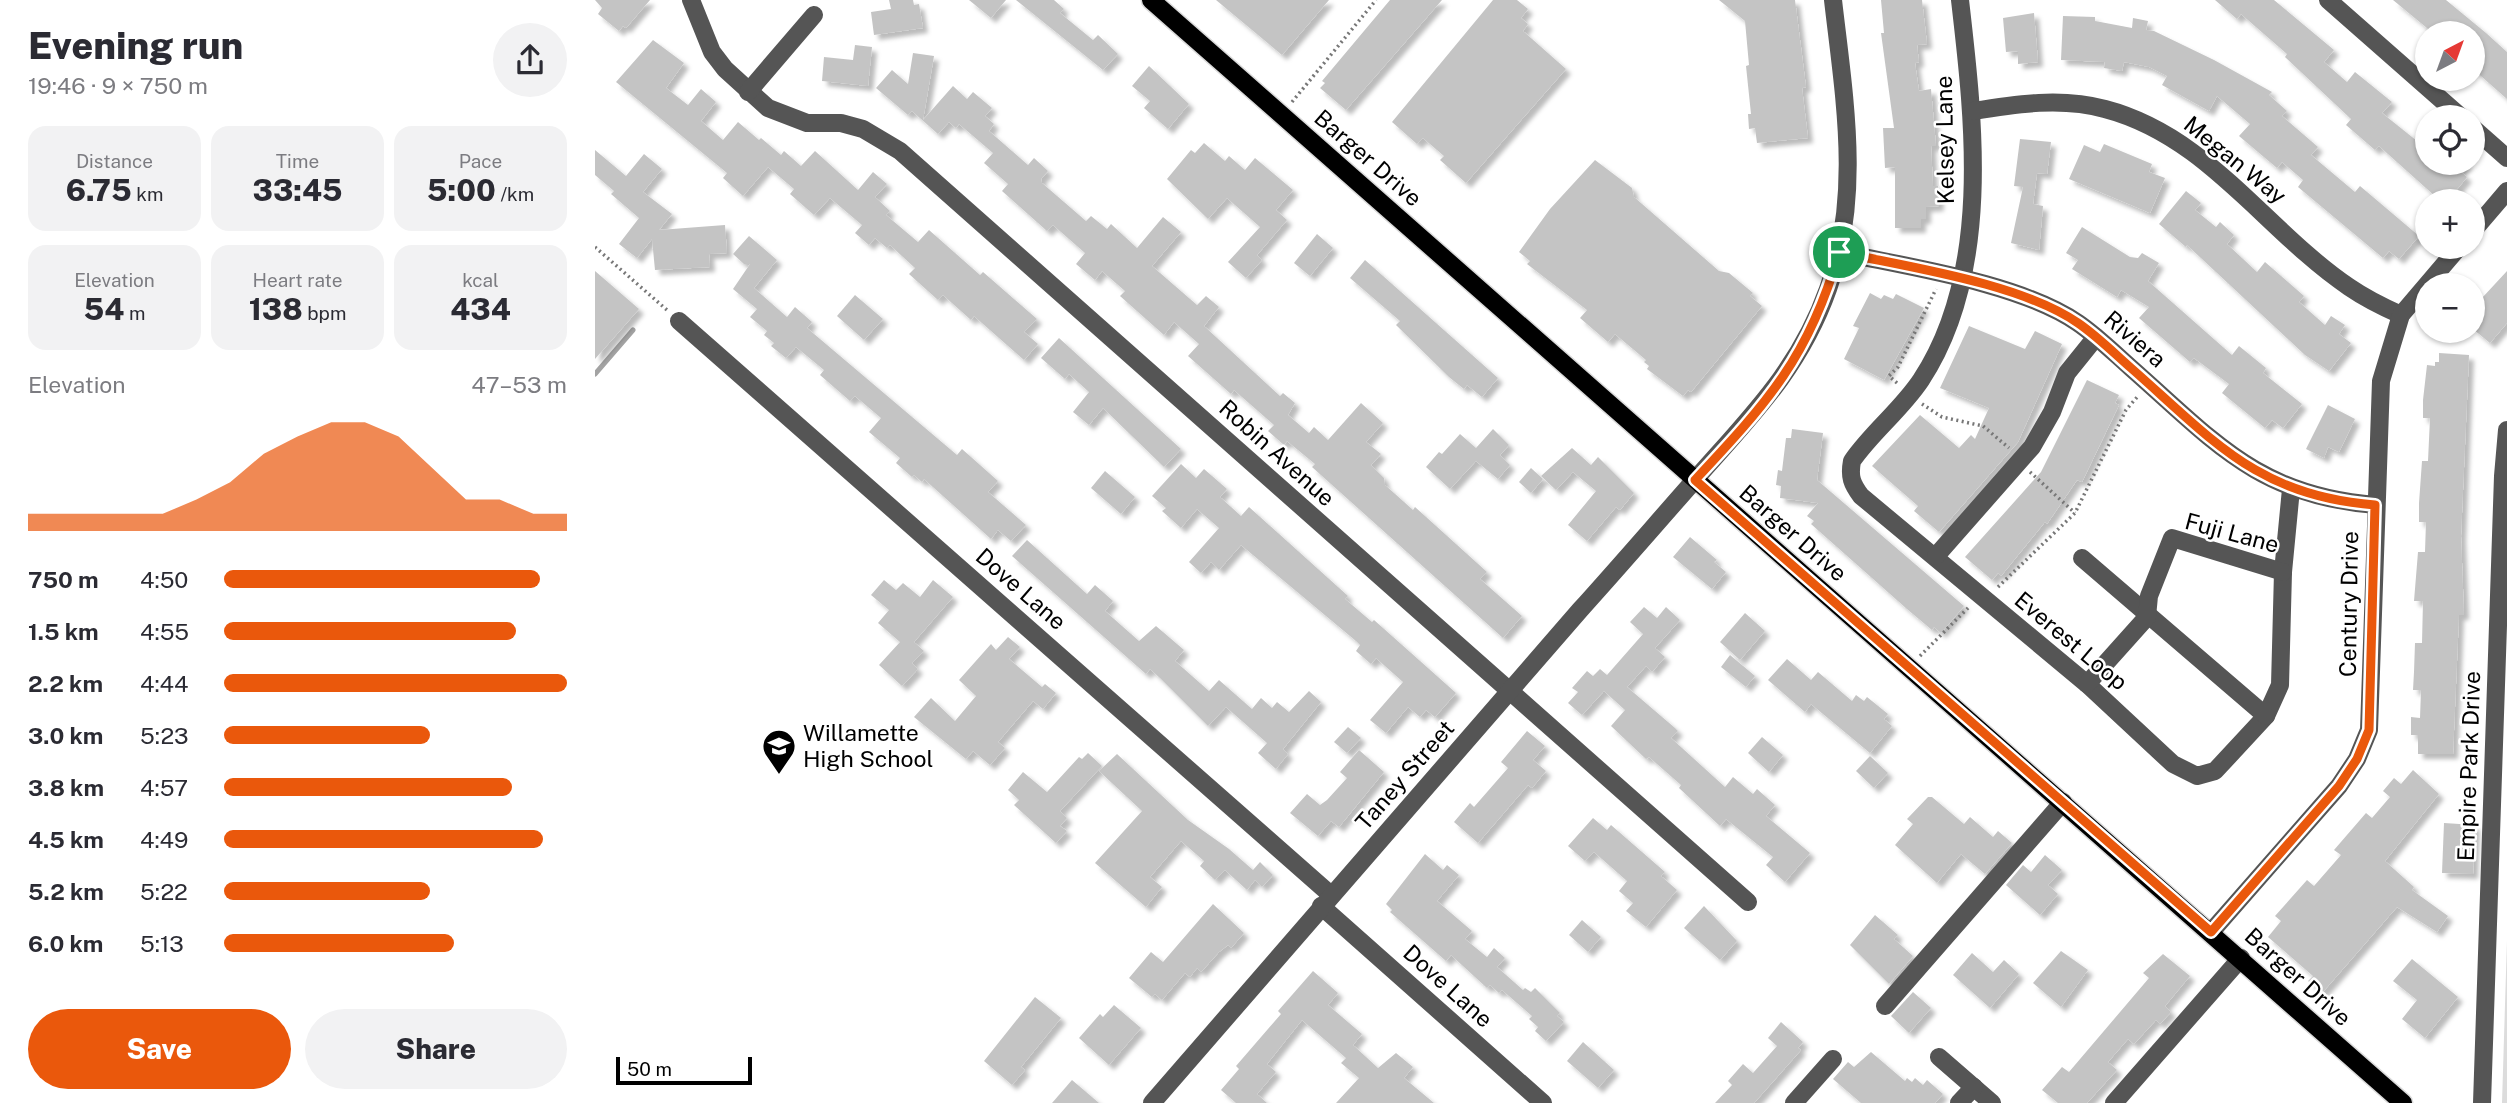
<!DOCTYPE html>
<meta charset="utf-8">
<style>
:root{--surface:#fff;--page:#f2f2f3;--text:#2b2b33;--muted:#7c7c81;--accent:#ea580c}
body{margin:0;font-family:"Public Sans",sans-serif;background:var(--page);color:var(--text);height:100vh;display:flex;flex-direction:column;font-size:26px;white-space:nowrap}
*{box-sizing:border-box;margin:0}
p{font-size:23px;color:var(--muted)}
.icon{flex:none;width:38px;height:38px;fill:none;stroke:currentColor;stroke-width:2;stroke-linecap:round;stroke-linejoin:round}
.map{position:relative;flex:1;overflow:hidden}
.details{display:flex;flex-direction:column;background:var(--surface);width:595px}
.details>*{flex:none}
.needle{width:46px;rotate:41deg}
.tools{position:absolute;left:1820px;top:21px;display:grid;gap:14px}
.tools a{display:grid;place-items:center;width:70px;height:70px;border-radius:50%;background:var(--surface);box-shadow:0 2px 5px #0004;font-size:35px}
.scale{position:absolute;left:21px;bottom:18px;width:136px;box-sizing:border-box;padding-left:7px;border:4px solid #000;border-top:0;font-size:19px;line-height:24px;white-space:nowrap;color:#000;-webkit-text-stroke:5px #fff;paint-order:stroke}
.pin{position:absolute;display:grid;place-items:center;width:60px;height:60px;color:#fff;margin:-30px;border:4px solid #fff;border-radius:50%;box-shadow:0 2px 7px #0007}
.round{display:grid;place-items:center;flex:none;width:74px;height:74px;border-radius:37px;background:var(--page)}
.overview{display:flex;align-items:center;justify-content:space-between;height:119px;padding:0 28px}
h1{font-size:38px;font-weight:800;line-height:52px}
.metrics{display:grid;grid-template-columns:repeat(3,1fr);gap:10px;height:119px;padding:7px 28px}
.metrics div{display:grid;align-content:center;border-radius:18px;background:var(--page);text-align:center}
.metrics b{font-size:30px;font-weight:800}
.metrics small{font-size:19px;font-weight:400}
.metrics p{font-size:19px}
.chart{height:196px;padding:14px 28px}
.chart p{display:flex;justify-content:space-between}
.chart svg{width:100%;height:126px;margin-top:7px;fill:var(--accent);opacity:.7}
.button{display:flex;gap:14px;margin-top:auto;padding:14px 28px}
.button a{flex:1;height:80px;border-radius:42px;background:var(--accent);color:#fff;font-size:28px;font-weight:800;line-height:80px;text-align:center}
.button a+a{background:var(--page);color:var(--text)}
ul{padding:0 28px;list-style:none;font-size:23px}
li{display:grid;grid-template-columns:112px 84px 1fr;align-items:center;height:52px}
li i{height:18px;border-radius:9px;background:var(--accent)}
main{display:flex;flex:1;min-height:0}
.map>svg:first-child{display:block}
.green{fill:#dcdcdc}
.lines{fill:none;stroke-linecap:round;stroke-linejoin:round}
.stream{stroke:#a3a3a3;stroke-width:5}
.building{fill:#c4c4c4;filter:url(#shadow)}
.major-casing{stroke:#dbdbdb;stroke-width:21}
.path{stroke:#777;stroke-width:3.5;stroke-dasharray:2 3.5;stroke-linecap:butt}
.minor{stroke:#555;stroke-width:18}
.major{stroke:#000;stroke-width:18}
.route-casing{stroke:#fff;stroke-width:14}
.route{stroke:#ea580c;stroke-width:9}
.labels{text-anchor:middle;stroke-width:5;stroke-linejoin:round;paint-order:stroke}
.street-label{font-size:23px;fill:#000;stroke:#fff}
.poi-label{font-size:23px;fill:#000;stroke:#fff;text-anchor:start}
</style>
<main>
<section class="details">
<div class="overview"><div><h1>Evening run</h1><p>19:46 · 9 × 750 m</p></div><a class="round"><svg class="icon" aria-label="share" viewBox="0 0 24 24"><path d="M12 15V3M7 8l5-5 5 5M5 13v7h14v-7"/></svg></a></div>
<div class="metrics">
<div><p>Distance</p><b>6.75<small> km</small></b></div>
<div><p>Time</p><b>33:45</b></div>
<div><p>Pace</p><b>5:00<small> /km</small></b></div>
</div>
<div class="metrics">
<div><p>Elevation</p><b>54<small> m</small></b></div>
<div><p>Heart rate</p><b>138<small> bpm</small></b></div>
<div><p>kcal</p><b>434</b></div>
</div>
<div class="chart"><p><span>Elevation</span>47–53 m</p>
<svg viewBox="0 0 160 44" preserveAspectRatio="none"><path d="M0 44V38L10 38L20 38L30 38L40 38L50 33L60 27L70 17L80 11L90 6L100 6L110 11L120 22L130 33L140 33L150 38L160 38V44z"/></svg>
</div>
<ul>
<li><b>750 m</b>4:50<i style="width:92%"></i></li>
<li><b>1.5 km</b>4:55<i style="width:85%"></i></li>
<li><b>2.2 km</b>4:44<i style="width:100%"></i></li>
<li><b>3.0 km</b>5:23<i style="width:60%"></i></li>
<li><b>3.8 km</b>4:57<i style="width:84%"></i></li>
<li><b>4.5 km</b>4:49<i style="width:93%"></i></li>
<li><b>5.2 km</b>5:22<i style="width:60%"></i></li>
<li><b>6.0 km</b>5:13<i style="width:67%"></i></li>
</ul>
<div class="button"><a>Save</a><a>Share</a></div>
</section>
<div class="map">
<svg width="1912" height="1103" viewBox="0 0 1912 1103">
<defs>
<filter id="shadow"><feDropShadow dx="5" dy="5" stdDeviation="2" flood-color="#0004"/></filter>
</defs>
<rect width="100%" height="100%" fill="#fff"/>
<polygon class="green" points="1912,940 1912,1103 1907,1103"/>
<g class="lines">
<polyline class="stream" points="0,374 38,330"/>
</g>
<g class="building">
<polygon points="0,0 55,0 31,28 28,26 24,31 3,14 7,8"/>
<polygon points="294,0 318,0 319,5 324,4 328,28 279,35 276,12 296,9"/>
<polygon points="374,0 411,0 396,18"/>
<polygon points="421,0 459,0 469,9 465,13 498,40 503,35 523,54 508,70"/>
<polygon points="621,0 734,0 687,55"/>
<polygon points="795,0 847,0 751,110 725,88 730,83 727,81"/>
<polygon points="898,0 922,0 933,9 926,18 933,24 928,31 971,69 871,183 845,160 849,156 828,138 822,144 797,122"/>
<polygon points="1124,0 1200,0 1211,87 1207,88 1213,138 1162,143 1160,128 1154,129 1153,114 1156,114 1151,66 1154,65 1150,21"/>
<polygon points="1286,0 1327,0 1332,44 1322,45 1324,62 1320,63 1324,91 1336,89 1341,146 1336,146 1338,186 1343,186 1344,206 1331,207 1331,219 1326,219 1326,228 1300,228 1300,167 1290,168 1288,128 1299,128 1286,33 1289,33"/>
<polygon points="1620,0 1679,0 1739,50 1729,62 1752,82 1760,72 1797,102 1787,113 1822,141 1832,129 1832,163 1873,163 1865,171 1872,177 1855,198 1847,191 1841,197 1784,146 1780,150 1751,125 1756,119 1690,57 1692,54 1646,14 1642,19"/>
<polygon points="1798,0 1851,0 1891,33 1912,52 1912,99 1878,69 1878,33 1838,33"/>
<polygon points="1439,13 1443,62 1423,64 1423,51 1411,52 1408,18"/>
<polygon points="1468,16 1500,17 1500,21 1537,28 1538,18 1553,21 1551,30 1559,31 1619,60 1677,92 1674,95 1692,111 1687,116 1723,147 1716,155 1760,192 1765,186 1824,236 1804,259 1794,251 1788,258 1703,187 1708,180 1687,162 1682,168 1644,136 1655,124 1622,96 1614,111 1567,85 1572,76 1554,67 1529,62 1527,71 1509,68 1510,62 1466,60"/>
<polygon points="58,40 89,63 71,88 93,105 106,89 121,102 106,121 128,140 143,122 164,140 166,138 186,155 189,151 206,166 220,151 263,190 278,172 292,184 280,197 295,211 291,215 323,242 334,230 385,275 388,272 442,319 429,332 443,344 429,360 379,316 376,320 348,295 343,300 314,274 320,268 295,245 292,248 280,238 274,245 260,233 267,225 235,198 219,215 195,194 199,189 173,167 148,196 128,178 132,173 21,82"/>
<polygon points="260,45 277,47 273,86 227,81 229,57 258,60"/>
<polygon points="318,53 339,56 328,120 358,86 372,99 378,92 397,108 390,116 399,124 394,131 433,165 439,158 453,171 446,179 447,183 491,221 496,216 512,229 516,224 542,248 568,217 586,232 557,266 602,305 611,296 624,307 609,326 685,396 688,393 700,403 693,415 714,433 719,427 733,440 766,403 788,423 771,442 786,454 776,465 789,478 790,485 818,510 820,507 892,572 885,579 927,616 908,638 717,467 720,464 692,441 689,445 673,431 679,425 639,390 636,394 593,356 604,344 579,322 569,335 525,296 530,291 507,271 500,280 481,264 490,253 458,225 452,231 407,191 413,184 389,163 398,153 364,124 361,128 354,122 343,134 317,111 313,115 281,88 297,70 313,84"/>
<polygon points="554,66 594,104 573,129 549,108 555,101 537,86"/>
<polygon points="1425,139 1456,142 1452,174 1442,173 1438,204 1448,206 1444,250 1416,243 1428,187 1419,186"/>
<polygon points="609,143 630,161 634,156 650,170 660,158 698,190 681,210 692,220 662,255 667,260 651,278 633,262 665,227 632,198 613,219 572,179 596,150 600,153"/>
<polygon points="1509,144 1557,164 1554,172 1570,178 1555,213 1474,179 1489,145 1505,152"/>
<polygon points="0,150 31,176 49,154 67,169 48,192 77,214 64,230 130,225 132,253 114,254 115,267 60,270 57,239 42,258 24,244 44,218 16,194 19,191 0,175"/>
<polygon points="1000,160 1037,188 1039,197 1124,271 1134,273 1158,293 1155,296 1167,306 1096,392 1093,390 1088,396 1052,369 1054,366 1049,362 1051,360 1020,334 1013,342 985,318 992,310 932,264 935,261 924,252 955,209"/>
<polygon points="1591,191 1606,203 1600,210 1621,227 1625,222 1639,235 1632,244 1662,272 1670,262 1709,296 1704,302 1730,325 1736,316 1750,325 1744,334 1756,343 1734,371 1710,355 1592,245 1591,247 1564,224"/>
<polygon points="1487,227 1535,257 1543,258 1547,253 1564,263 1553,281 1637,355 1644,346 1671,368 1668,373 1707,404 1688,428 1677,420 1670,428 1627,393 1634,384 1599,358 1595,362 1544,318 1554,307 1526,290 1522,297 1477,269 1483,260 1471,253"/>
<polygon points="722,234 738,248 715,276 699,263"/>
<polygon points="154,236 182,260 159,288 192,317 200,307 217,322 212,328 362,455 367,449 403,481 393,492 431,525 416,541 403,530 396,539 329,479 327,482 319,475 317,477 301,463 305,458 274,432 286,418 260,396 255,401 225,375 229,370 201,347 191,358 176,346 179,343 169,335 172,331 155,317 162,309 138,289 155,264 149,264 138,254"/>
<polygon points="770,260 903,378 887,397 872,385 869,389 854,377 801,325 805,321 755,278"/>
<polygon points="0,271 44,309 0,359"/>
<polygon points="1912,271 1912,323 1895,343 1878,329 1878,290 1887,298"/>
<polygon points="1275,293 1286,299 1289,295 1298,299 1301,294 1329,308 1289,380 1249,359 1264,328 1258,326"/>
<polygon points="260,295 288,319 269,340 242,316"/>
<polygon points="1374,326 1430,349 1440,331 1467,344 1423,442 1344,532 1319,511 1323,506 1277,466 1325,415 1364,448 1376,435 1380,439 1394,408 1345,388"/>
<polygon points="464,338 586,449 569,467 508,408 494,425 478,412 494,392 474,374 470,379 446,358"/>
<polygon points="1844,353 1874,355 1866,536 1869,615 1864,615 1858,754 1823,754 1823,735 1816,735 1816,717 1825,718 1826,690 1818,690 1819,672 1820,643 1827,643 1828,601 1819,601 1823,552 1830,552 1831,522 1824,522 1824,503 1827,461 1833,461 1835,418 1828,418 1828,400 1832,365 1840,366 1840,362 1844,362"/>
<polygon points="1492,380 1524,395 1520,403 1524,405 1487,482 1482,480 1452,524 1450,522 1406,576 1403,573 1397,580 1370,557 1446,472"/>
<polygon points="1733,405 1760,419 1744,452 1733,447 1729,458 1711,449"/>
<polygon points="898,429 914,445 905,455 915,465 903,479 881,461 855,489 831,467 844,452 847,454 865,434 881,448"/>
<polygon points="1197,429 1228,433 1222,480 1369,606 1346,633 1339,627 1337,630 1312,609 1216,524 1219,521 1212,516 1223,503 1185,498 1186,486 1181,485 1183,470 1187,471 1191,438 1196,438"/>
<polygon points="977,448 996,465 1003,457 1039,493 1025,510 1021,507 992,541 973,525 1001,491 978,472 961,490 946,476"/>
<polygon points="586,464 601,478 609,469 632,489 625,497 646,516 654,507 753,596 750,599 777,622 779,620 861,693 840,717 831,710 825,717 813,707 791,733 775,720 808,682 781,658 776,664 761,651 765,645 761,641 646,545 624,570 616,562 606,573 594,562 624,528 602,509 586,528 567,511 571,508 557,496"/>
<polygon points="936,468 948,479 936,493 924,482"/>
<polygon points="510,471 540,497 526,514 496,488"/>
<polygon points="1095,537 1122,560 1119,562 1131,572 1117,589 1078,557"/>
<polygon points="432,540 492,594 500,585 518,601 510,611 544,641 561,626 589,650 580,661 614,691 624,680 657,709 666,698 677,708 682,702 694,712 714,691 726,702 688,749 693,754 681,769 663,753 672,743 631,707 613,726 565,678 555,669 551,674 417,556"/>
<polygon points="289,580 301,590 308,583 325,597 338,580 358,597 319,642 329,651 317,663 323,669 307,686 284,665 305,642 283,623 294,610 276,595"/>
<polygon points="1049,607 1062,618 1071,607 1085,620 1060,648 1070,657 1057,672 1051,666 1032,687 1080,728 1083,731 1076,738 1130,787 1138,777 1158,794 1162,789 1180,805 1171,816 1215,853 1190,882 1171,865 1178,857 1131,819 1125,826 1084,788 1086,785 1054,757 1051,759 1016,726 1030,710 1009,691 987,715 973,703 983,692 977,688 992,671 998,676 1005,669 1012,675 1048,634 1035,622"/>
<polygon points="1150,613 1170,631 1145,660 1125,642"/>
<polygon points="413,637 425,647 414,659 447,687 450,684 461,693 448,709 438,701 403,742 410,748 395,765 378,751 371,759 319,717 336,698 360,721 381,696 364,680 396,644 401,650"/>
<polygon points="1135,655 1160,676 1151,687 1126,667"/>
<polygon points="1192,659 1216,680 1223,672 1257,701 1261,695 1269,701 1272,697 1293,714 1289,719 1297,726 1275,753 1216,704 1210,712 1173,680"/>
<polygon points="753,727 766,738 752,753 739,742"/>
<polygon points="932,731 950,746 938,760 951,771 937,788 933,785 883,843 859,822 875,803 879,807 913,768 906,762"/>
<polygon points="1167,737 1188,755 1174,772 1153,753"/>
<polygon points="764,750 789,772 744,827 736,821 723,836 695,813 712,794 725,805 732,800 752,778 745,772"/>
<polygon points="493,753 507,766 465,811 472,818 465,826 472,831 461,843 419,805 424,800 413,790 428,772 452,792 484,757 487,759"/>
<polygon points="522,754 593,820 634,849 658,870 665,862 678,875 667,887 660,880 652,890 630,870 620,880 605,866 609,861 586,841 555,877 567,887 551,907 500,863 547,811 504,771"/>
<polygon points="1275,756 1293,773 1279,788 1261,771"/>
<polygon points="1818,770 1844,794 1790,861 1819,887 1817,890 1853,916 1842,932 1802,907 1727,993 1713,981 1718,976 1673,937 1686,921 1680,916 1712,880 1719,886 1746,855 1739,850 1771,813 1777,818 1795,797 1788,791 1799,778 1806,784"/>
<polygon points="1333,797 1337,797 1369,824 1375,817 1398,837 1403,831 1417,843 1390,874 1366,854 1342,883 1300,845 1318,824 1312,819"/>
<polygon points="998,818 1012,830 1016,825 1070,872 1066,876 1082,890 1051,927 1031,911 1038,903 1024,891 1032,881 999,852 990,861 973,846"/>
<polygon points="1849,823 1880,825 1878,874 1847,873"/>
<polygon points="830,854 848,870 852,865 864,875 842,901 877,931 870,939 892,957 899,948 910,958 902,967 928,990 930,988 936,992 940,988 965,1013 962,1016 969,1022 951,1041 940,1031 943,1027 934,1019 937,1016 907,990 904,993 895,985 892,988 856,955 851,961 795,912 797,910 791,904"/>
<polygon points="1450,855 1467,870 1453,885 1463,894 1445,915 1411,885 1428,865 1436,872"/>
<polygon points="618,904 649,933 636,948 633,945 624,952 606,972 602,968 595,977 590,973 567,1000 560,994 557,997 534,978 556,952 568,962"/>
<polygon points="1109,906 1142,941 1125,960 1089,928"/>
<polygon points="1280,915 1303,935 1299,939 1318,956 1294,984 1255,945"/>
<polygon points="987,920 1006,937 993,952 974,935"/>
<polygon points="1466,951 1493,970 1466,1007 1438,983"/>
<polygon points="1377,953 1398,972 1409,960 1424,974 1395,1008 1358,975"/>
<polygon points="1568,954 1595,976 1570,1006 1576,1012 1565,1024 1561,1020 1539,1044 1533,1039 1513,1062 1522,1070 1492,1103 1463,1103 1447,1090 1467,1067 1474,1072 1554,978 1548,973"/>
<polygon points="1817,959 1863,997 1830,1038 1807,1019 1822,1000 1798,981"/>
<polygon points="718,971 743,993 733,1005 767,1034 758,1045 783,1068 801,1053 818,1067 809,1078 839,1103 741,1103 764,1078 746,1063 751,1058 707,1020 672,1064 681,1072 662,1094 672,1103 641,1103 626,1090 644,1069 641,1066 686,1014 683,1011"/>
<polygon points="1318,992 1336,1008 1314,1033 1296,1016"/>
<polygon points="440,997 466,1018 426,1067 430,1070 417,1085 389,1061"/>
<polygon points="519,1005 546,1028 514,1065 484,1038 505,1014 508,1017"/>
<polygon points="1186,1022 1208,1042 1203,1048 1206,1050 1159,1103 1120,1103 1137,1085 1133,1081 1148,1064 1158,1073 1182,1046 1173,1038"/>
<polygon points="988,1042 1019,1070 1003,1088 972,1061"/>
<polygon points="1276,1052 1310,1081 1312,1078 1317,1082 1320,1078 1328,1085 1332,1080 1348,1094 1340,1103 1266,1103 1238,1079 1253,1062 1259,1067"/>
<polygon points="477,1080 504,1103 457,1103"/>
</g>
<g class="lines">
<defs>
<polyline id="major" points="556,0 1808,1103"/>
</defs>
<use href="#major" class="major-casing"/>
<g class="path">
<polyline points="697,102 781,0"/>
<polyline points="0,247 72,310"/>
<polyline points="1302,383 1294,376 1303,367 1341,289"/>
<polyline points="1327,404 1347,417 1388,426 1414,448"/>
<polyline points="1435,472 1480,513"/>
<polyline points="1403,587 1480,513 1531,410 1543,396"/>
<polyline points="1325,656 1374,607"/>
</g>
<g class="minor">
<polyline points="96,0 117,52 130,69 173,108 212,123 246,123 268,129 305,151 1153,902"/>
<path d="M1365 0C1379 121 1397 272 1326 380 1306 410 1277 432 1257 461 1254 477 1257 484 1266 496L1492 684 1578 764 1602 776 1620 771 1671 716 1685 685 1688 572 1696 489"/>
<polyline points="1733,0 1866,117"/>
<polyline points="153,92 219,15"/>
<path d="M1378 111C1421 104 1467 97 1510 109 1613 136 1670 230 1754 287 1770 298 1788 307 1806 315"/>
<polyline points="1878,128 1912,158"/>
<polyline points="1878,231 1912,191"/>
<path d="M1244 252C1313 267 1425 283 1483 323 1502 336 1519 353 1536 368 1619 441 1663 496 1781 505"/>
<polyline points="84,321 736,895"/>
<polyline points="1341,556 1437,447 1457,412 1472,373 1501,337"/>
<polyline points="1487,558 1671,716"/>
<polyline points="1492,684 1552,617 1554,596 1577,538 1688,572"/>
<polyline points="726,906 948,1103"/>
<polyline points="1616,932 1744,786 1762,759 1774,730 1786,381 1806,315 1864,247"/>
<polyline points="1290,1006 1468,802"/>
<polyline points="1344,1057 1397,1103"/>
<path d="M557 1103C700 939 842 774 985 610 1023 568 1060 525 1098 482 1153 419 1204 371 1233 289 1267 196 1249 96 1238 0"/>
<polyline points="1199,1103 1238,1059"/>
<polyline points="1364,1103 1379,1087"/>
<polyline points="1519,1103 1646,958"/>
<polyline points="1887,1103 1908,476 1912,430"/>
</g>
<use href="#major" class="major"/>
</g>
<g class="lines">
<defs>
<path id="route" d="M1244 252C1313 267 1425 283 1483 323 1502 336 1519 353 1536 368 1619 441 1663 496 1780 505L1774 730 1762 759 1744 786 1616 932 1100 480C1172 403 1215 356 1244 252Z"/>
</defs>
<use href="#route" class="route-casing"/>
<use href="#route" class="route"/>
</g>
<defs>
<symbol id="school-pin" viewBox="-11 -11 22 30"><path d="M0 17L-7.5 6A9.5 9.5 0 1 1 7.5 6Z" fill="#000" stroke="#fff"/><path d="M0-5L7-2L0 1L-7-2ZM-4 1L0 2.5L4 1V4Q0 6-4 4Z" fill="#fff"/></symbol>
</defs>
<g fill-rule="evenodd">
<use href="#school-pin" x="165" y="727" width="38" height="52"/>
</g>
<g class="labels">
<g class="street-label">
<text transform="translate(1350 140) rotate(-91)" y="8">Kelsey Lane</text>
<text transform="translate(773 158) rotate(41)" y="8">Barger Drive</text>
<text transform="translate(1640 160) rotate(39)" y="8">Megan Way</text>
<text transform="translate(1540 339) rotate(41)" y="8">Riviera</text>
<text transform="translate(682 453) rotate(42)" y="8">Robin Avenue</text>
<text transform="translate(1198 533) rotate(41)" y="8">Barger Drive</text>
<text transform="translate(1637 533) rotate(15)" y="8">Fuji Lane</text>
<text transform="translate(426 589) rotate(41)" y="8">Dove Lane</text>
<text transform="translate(1754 604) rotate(-89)" y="8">Century Drive</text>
<text transform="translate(1476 641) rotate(40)" y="8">Everest Loop</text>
<text transform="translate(1874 766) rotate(-88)" y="8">Empire Park Drive</text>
<text transform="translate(810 775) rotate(-49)" y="8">Taney Street</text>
<text transform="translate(1703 977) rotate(42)" y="8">Barger Drive</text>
<text transform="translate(853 986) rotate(42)" y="8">Dove Lane</text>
</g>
<g class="poi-label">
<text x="208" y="741">Willamette<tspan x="208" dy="26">High School</tspan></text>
</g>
</g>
</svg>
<div class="tools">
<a><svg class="needle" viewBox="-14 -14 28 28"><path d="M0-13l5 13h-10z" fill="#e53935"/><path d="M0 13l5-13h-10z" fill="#7c7c81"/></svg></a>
<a><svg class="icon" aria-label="locate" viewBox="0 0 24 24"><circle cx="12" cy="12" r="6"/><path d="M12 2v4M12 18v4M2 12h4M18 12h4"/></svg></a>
<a>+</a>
<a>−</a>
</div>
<div class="scale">50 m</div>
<div class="pin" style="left:1244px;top:252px;background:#1e9e55"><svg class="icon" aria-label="arrive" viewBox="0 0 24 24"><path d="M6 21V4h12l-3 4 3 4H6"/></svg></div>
</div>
</main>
